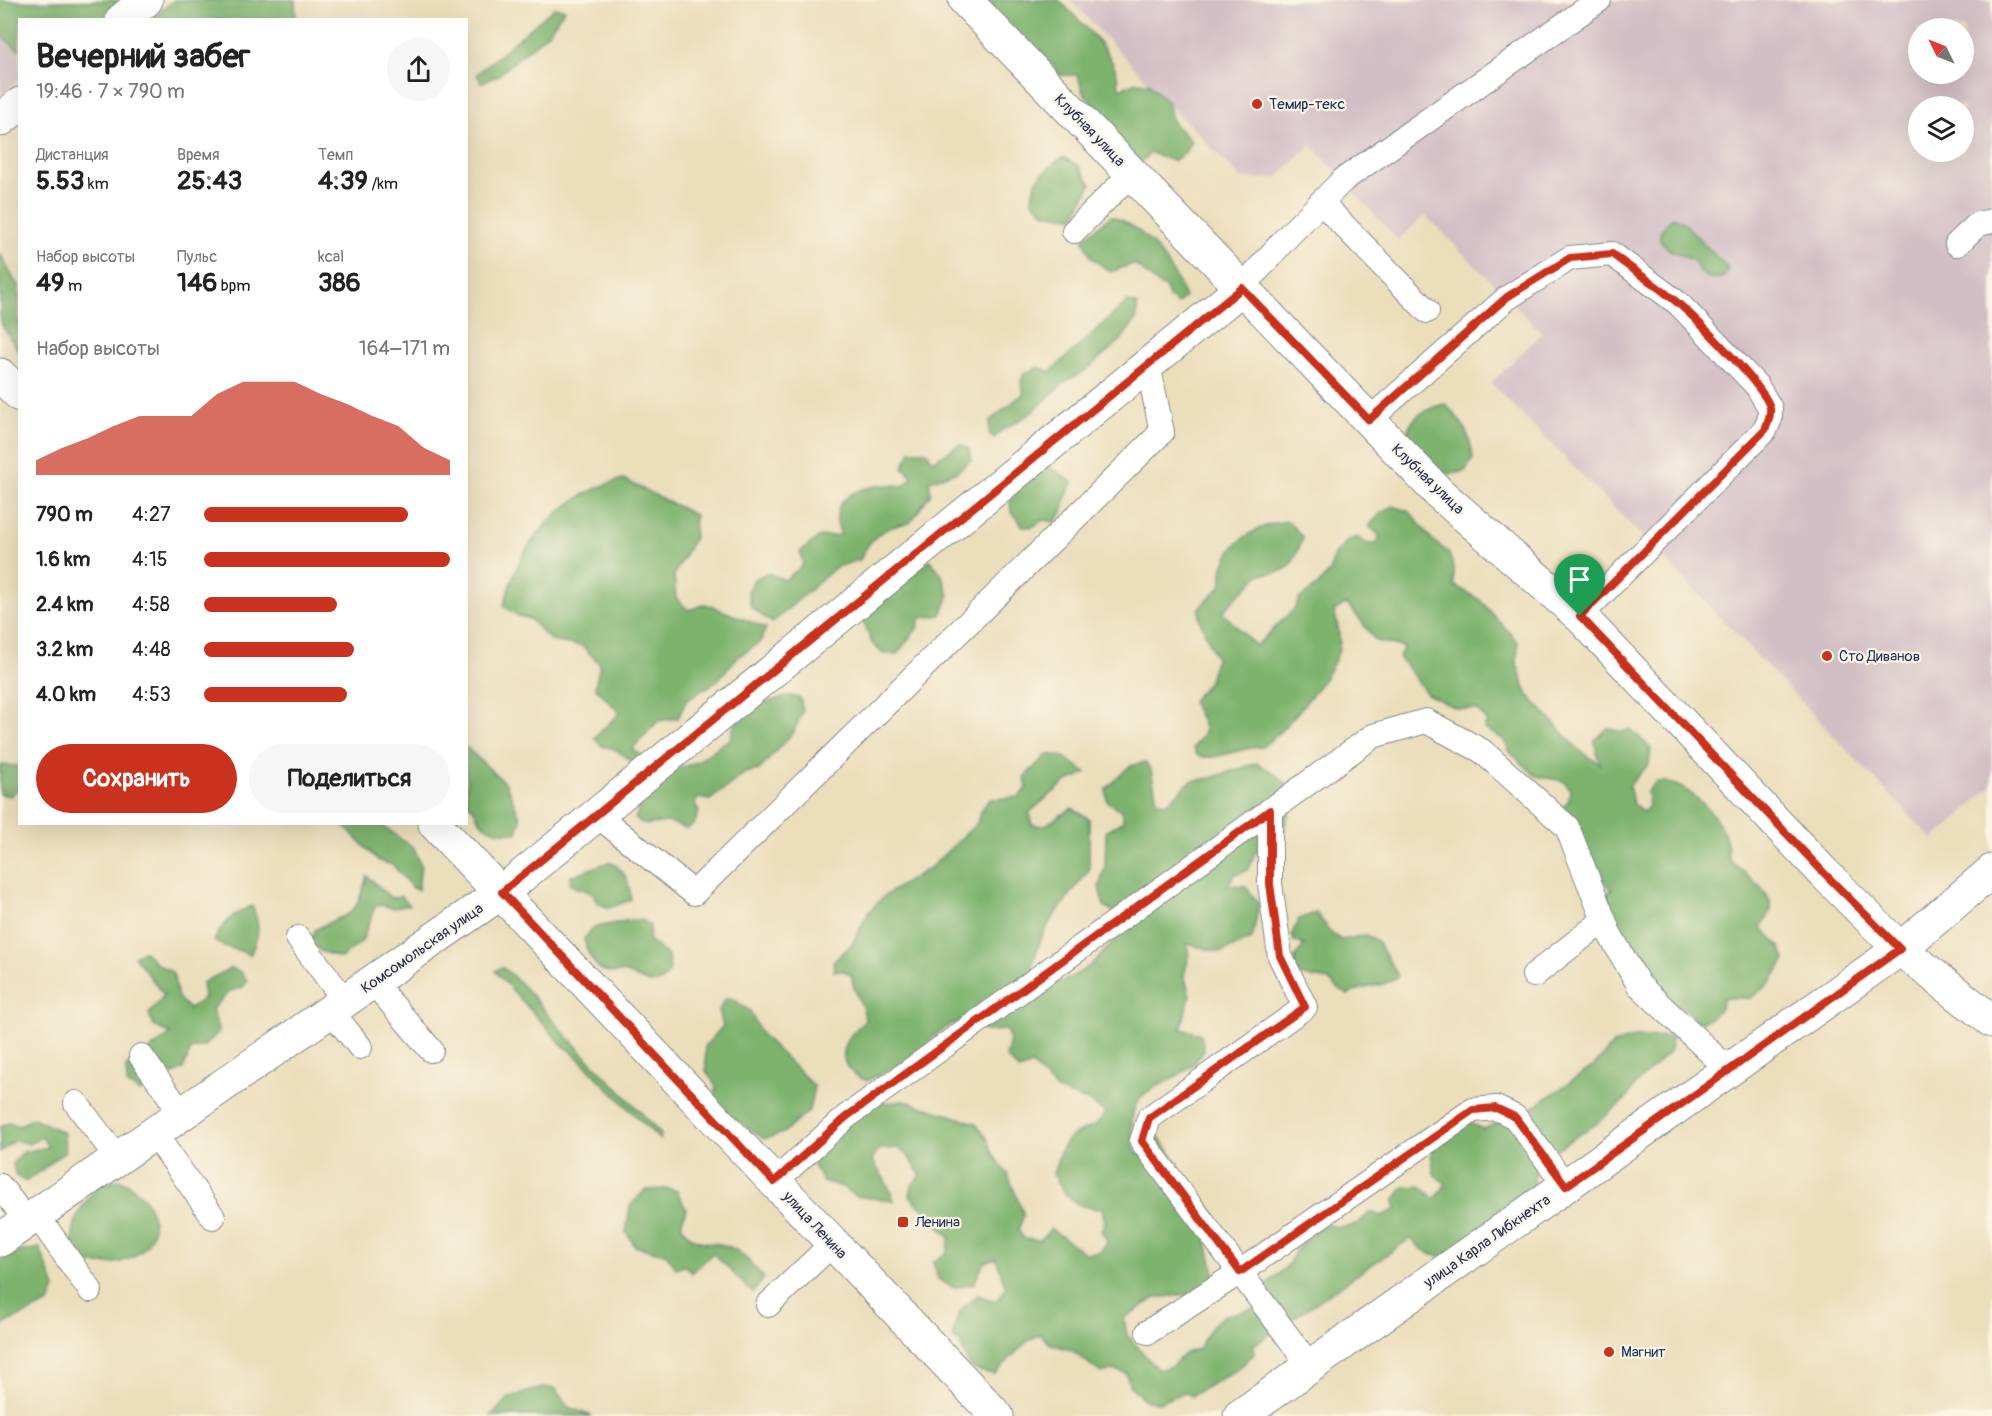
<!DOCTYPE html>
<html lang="ru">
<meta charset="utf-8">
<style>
:root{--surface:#fff;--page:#f6f6f6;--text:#222;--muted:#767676;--accent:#c8321e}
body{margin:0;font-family:Pangolin,sans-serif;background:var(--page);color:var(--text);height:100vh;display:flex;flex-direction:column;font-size:22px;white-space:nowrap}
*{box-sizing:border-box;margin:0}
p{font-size:20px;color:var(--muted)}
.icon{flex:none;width:33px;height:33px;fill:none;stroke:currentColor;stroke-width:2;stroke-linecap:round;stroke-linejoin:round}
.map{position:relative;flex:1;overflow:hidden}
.panel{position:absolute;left:18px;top:18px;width:450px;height:807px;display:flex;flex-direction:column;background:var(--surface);border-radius:0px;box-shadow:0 6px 24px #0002}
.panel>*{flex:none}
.needle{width:39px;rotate:313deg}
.fabs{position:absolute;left:1908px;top:18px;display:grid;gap:12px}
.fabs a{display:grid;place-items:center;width:66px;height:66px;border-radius:50%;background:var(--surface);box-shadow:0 6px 24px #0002;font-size:30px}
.pin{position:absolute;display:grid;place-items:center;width:51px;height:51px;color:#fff;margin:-62px -26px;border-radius:50% 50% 50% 0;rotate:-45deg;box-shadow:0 0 6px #0007}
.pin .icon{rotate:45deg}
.round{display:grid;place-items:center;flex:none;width:63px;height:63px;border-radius:32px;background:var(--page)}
.headline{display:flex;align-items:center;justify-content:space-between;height:102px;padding:0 18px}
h1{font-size:33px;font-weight:700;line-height:45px}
.metrics{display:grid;grid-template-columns:repeat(3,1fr);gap:9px;height:102px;padding:6px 18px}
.metrics div{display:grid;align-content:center}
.metrics b{font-size:26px;font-weight:700}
.metrics small{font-size:16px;font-weight:400}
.metrics p{font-size:16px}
.chart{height:168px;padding:12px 18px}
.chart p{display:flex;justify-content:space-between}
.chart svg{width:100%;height:108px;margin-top:6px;fill:var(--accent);opacity:.7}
.button{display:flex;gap:12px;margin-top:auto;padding:12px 18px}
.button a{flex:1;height:69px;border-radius:36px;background:var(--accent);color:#fff;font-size:24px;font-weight:700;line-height:69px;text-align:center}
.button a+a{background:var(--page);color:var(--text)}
ul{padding:0 18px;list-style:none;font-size:20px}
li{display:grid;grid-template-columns:96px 72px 1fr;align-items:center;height:45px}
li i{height:15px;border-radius:8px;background:var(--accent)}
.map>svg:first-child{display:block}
.industrial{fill:#d2bec5;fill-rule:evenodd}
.forest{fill:#7eb36e;stroke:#4c7166;stroke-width:1.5}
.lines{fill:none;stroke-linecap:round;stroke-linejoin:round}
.service-casing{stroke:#83868c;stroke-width:26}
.minor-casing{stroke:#83868c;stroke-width:35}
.secondary-casing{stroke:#83868c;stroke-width:35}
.service{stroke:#fff;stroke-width:24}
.minor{stroke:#fff;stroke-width:33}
.secondary{stroke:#fff;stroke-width:33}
.route-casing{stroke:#fff;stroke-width:12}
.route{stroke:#c8321e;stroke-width:8}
.poi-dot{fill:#c8321e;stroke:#fcf5e5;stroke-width:2}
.labels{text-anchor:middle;stroke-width:4.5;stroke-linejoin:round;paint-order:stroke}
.poi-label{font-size:15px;fill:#1b2f5e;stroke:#fcf5e5;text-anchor:start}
.street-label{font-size:15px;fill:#1b2f5e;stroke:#fcf5e5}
</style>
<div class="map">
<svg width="1992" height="1416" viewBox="0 0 1992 1416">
<rect width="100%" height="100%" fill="#fcf5e5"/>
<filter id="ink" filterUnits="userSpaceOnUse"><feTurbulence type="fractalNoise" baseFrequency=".0167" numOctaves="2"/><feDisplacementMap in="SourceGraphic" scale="12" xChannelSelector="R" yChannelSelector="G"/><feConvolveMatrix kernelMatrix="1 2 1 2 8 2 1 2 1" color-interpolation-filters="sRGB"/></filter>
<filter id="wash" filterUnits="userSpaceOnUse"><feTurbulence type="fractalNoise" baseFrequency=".008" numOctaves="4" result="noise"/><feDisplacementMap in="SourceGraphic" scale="24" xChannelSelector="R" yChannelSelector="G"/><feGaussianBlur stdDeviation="1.35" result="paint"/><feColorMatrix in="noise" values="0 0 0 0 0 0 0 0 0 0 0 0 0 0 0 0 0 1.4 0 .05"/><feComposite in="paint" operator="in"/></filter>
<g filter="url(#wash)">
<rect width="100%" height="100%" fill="#ebdebb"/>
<g class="industrial">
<polygon points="0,0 113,0 20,20 19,79 0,95"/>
<path d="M1070 0H1992V672L1990 674 1992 677V786L1933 840 1671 566 1491 383 1542 333 1425 215 1398 240 1311 145 1276 179 1240 178ZM1918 28H1964V74H1918ZM1918 106H1964V152H1918Z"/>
</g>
<g class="forest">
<polygon points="0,0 31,2 118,0 107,19 20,20 19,50 0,35"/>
<polygon points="174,0 295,0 296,19 151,19"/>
<path d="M965 0H1059C1082 25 1119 53 1119 89L1136 82 1149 83 1169 104 1172 121 1191 141 1184 154 1173 161 1151 153 1136 166 1095 135 1097 111 1082 90 1078 75H1060L1050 62H1042Z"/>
<polygon points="554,8 565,9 548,33 497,76 481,83 477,74"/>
<path d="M1063 157 1079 166 1091 184 1074 218 1045 213 1032 201C1032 179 1046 169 1063 157Z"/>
<path d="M1111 216C1145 226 1173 266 1185 297L1177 304 1169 297 1166 288C1152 284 1146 270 1133 264L1110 272 1091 257 1083 239Z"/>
<path d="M1673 217 1685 224 1728 269 1724 277C1707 281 1701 276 1694 261L1670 250 1660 240 1661 230Z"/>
<polygon points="0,253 16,283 19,284 19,352 0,322"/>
<polygon points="1127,302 1137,304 1137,318 1121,340 1085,371 1066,381 1030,414 1002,430 994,438 989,434 990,421 1024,393 1021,382 1024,373 1039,367 1050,372"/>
<path d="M1445 404C1463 422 1470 432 1473 459L1465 471 1452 474 1433 472 1405 439C1409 417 1424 409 1445 404Z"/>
<path d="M960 444 969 449 972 459 956 472 929 481 931 493 910 523C885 526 870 536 860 560L836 567 772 623 751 607 748 592 754 579 767 573 785 580 803 565 800 552 819 537 841 535C840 531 837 525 837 521 834 489 881 482 903 486L913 477 903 467 911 451H926L933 461Z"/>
<path d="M1039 467H1050L1073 483C1063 496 1066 512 1055 522L1043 520 1032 527 1023 526 1011 511 1010 501Z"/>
<path d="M623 479 695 515 694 538 674 575 676 598 688 610 706 604 766 628 760 642 738 657 717 681 686 701 678 718 658 721 632 749 643 756 646 763 640 767 615 749 602 746 594 738 620 713 595 687 600 664 582 646 551 641 530 619 518 616 504 606C518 543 560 496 623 479Z"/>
<path d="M1393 506 1410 512 1433 541 1448 552 1454 568V585L1480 600 1518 642 1517 664 1527 694 1580 751 1600 764 1594 741 1608 728 1622 732 1631 729 1651 749 1649 764 1629 786 1633 803 1643 812 1649 806 1647 792 1656 782C1684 779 1718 813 1726 840 1728 846 1728 853 1728 859 1740 870 1774 892 1771 910 1770 915 1764 922 1761 927L1781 948 1785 960 1771 982 1751 998H1723L1721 1008 1711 1018 1701 1022 1695 1020 1686 1009 1672 1005 1661 992 1652 974 1621 940 1602 898 1612 889 1597 875 1560 811 1569 800 1570 789 1564 781 1536 776 1510 752 1503 739 1484 729 1487 721 1477 710 1456 708 1427 694 1399 657 1404 647 1376 641 1352 609 1345 604 1334 611C1337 622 1341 636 1339 648 1335 673 1283 732 1262 747 1241 747 1218 761 1198 756L1193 748C1196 743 1202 737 1204 732 1206 725 1195 709 1192 701L1208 683 1216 658 1200 621 1199 608 1222 585C1218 547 1254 525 1288 521L1303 538C1291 565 1294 573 1260 574L1222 612 1256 646 1295 608 1300 598 1317 586 1331 570 1332 559 1347 541 1357 537 1367 544H1377L1379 535 1369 526 1381 513Z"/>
<polygon points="930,560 941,573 949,595 941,615 920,618 918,627 897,654 883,654 872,643 862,618"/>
<path d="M790 696 800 698 803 711 794 731 780 747 759 770 745 773 710 800 697 798 695 805 699 811 694 824 687 829C681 827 673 823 668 822 653 822 647 830 635 818L647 793 675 767C700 768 710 748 731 739 733 708 764 702 790 696Z"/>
<path d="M466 747 506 784 521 819 517 833C494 832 481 831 473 807L467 804Z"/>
<path d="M1048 754 1064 757 1086 773C1079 778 1069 779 1063 784 1053 794 1040 802 1029 813L1032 825 1044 826 1072 808 1089 819V870L1051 920 1041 938 1032 966 1039 977 1050 985C1083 977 1105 956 1122 928L1113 911 1104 906 1099 888 1105 867 1106 831 1123 821 1122 811 1107 801 1106 789 1130 766 1145 762 1151 770 1157 800 1166 804 1191 781 1210 778 1257 763C1271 771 1298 785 1292 805 1289 816 1284 821 1284 832L1273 843 1255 853 1248 870 1234 875 1228 885 1245 886 1259 904 1252 939 1221 952 1187 944 1189 957 1184 975 1190 995 1181 1029 1201 1034 1204 1051C1172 1099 1116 1073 1136 1153L1142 1154 1154 1131 1179 1164 1173 1195 1194 1200 1200 1194 1216 1216 1207 1242 1216 1281 1199 1293 1155 1298 1124 1318 1127 1335 1158 1370 1172 1366 1185 1353 1198 1349 1213 1325 1223 1316 1255 1308 1256 1294 1287 1266 1299 1246 1324 1224C1343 1230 1357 1228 1370 1212L1381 1216 1396 1210 1394 1201 1404 1187 1420 1186 1435 1199 1446 1184 1434 1174 1431 1152 1467 1122 1483 1129 1523 1114 1595 1065 1613 1044 1637 1037 1673 1036 1669 1052 1635 1085 1626 1099 1595 1125 1545 1156 1537 1167 1532 1189V1210C1512 1221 1453 1261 1433 1255 1424 1252 1416 1244 1411 1238L1254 1345V1354L1238 1369 1191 1396 1185 1392 1160 1402 1146 1401 1130 1386 1126 1373 1113 1370 1101 1373 1071 1350 1049 1343 1040 1334 1025 1343 995 1374C968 1372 968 1365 960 1342L953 1338C955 1316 960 1307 978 1295L996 1301 1006 1288 996 1258 984 1263 974 1283 954 1288 938 1279 933 1262 948 1252 949 1237 910 1196 912 1185 921 1175 908 1156 898 1148 879 1149 872 1159C879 1174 891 1185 894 1201L855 1196 843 1187 823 1181 813 1166 817 1153 865 1104 905 1101 975 1123 987 1138 993 1154 1008 1175 1024 1215 1018 1230 1024 1239 1040 1240 1051 1229 1085 1253 1099 1252 1108 1242 1101 1231 1105 1222 1102 1209C1073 1208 1066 1198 1053 1174 1058 1160 1061 1141 1076 1134 1092 1126 1094 1128 1106 1113L1088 1101 1057 1090 1032 1065 1019 1070 1006 1057 1010 1040 1006 1030 985 1031 967 1020 951 1024 933 1037 920 1055 867 1081C832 1067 841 1040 865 1021 865 1003 852 994 852 976L844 971H834L833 962 852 944 868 913 884 896 931 867 977 823 981 810 990 799 1019 797 1027 787 1024 777Z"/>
<polygon points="0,765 19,766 19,789 10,796 0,794"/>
<polygon points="342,824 381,824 414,849 421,865 418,890 412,888 393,865 379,861"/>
<path d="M609 862C625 868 630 883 631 900L609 908 597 903 593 893 570 885 571 876Z"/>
<path d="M367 876 391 898 401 896 409 905 393 908 376 904 362 941 341 958 320 951 311 942 315 930C351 909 354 923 367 876Z"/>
<path d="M252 906C261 926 259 936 250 955 238 949 224 948 214 941 223 923 234 913 252 906Z"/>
<path d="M1316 913 1333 935 1342 940 1366 935 1377 941 1398 976C1380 990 1367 983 1348 995 1340 992 1336 985 1329 981 1314 974 1308 983 1294 969L1295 957 1304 945 1294 941 1292 934 1299 919Z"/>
<path d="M630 920H643L650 926 649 940 668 956 670 971 661 982C643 985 642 978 626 973 620 971 613 974 607 972 593 968 587 952 584 939L593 928Z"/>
<polygon points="144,951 156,963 173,973 178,998 189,1009 204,998 202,983 231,968 241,972 247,981 242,988 230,991 212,1009 219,1032 204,1046 191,1049 183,1069 172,1075 159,1069 151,1083 140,1092 127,1084 126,1067 171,1034 154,1026 149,1014 164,995 134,956"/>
<path d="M502 967C527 986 543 1011 565 1034 596 1068 630 1099 661 1134L660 1140 570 1050 563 1046 495 971Z"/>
<polygon points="725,999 733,999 750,1011 761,1034 814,1086 809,1111 783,1133 764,1139 737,1120 713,1110 716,1086 706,1071 705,1046 723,1026 719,1010"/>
<path d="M34 1118 64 1133 65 1152C49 1161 41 1175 24 1181L15 1175 13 1163 23 1152 48 1147 42 1137 29 1144 15 1140 0 1152V1127L9 1122 18 1126Z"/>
<path d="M121 1180C175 1209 157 1266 100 1264 95 1264 89 1265 86 1263 81 1261 76 1255 72 1251 72 1219 79 1209 99 1184Z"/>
<path d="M668 1189 677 1191 686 1209 681 1225C696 1250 711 1238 732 1248 744 1253 755 1269 764 1278L753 1293 713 1253 692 1273 686 1266 676 1268 667 1255 635 1246 626 1232 630 1206 645 1190Z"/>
<polygon points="40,1248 55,1288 49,1303 0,1326 0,1260 22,1251"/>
<polygon points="542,1387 555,1389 568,1407 592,1416 491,1416 509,1398"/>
</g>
</g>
<g filter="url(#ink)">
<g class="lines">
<defs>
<g id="service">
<polyline points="1321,202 1427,311"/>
<polyline points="1074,231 1132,173"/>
<polyline points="1957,244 1978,224 1992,221"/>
<polyline points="1242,288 1284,240 1343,180 1599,0"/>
<polyline points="1369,420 1507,298 1570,258 1612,254 1679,304 1757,386 1770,408 1770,419 1765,430 1580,616"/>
<polyline points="1270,810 1270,884 1280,956 1305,1007 1149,1118 1142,1141 1310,1366"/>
<polyline points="597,815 694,893 1162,432 1148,365"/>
<polyline points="298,938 345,1001"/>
<polyline points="1534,975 1604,920"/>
<polyline points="373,982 431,1050"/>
<polyline points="331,1011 360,1047"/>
<polyline points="141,1056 182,1114"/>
<polyline points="76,1103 118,1159"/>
<polyline points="154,1133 213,1217"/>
<polyline points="774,1182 846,1117 1373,736 1426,721 1482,751 1567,827 1609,933 1639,985 1729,1070"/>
<polyline points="0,1186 27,1221"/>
<polyline points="36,1214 90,1290"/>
<polyline points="768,1305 832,1244"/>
<polyline points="1148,1332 1240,1272 1473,1110 1496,1108 1515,1117 1566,1186"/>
</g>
<g id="minor">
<polyline points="965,0 1439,493 1580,616 1824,873 1900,949 1992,1021"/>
<polyline points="122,20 146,0"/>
<polyline points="0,120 20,104"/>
<polyline points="0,375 20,395"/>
<polyline points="435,824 997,1416"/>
<polyline points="0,1240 502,892 1242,288"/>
</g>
<polyline id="secondary" points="1240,1416 1900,949 1992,871"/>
</defs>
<use href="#service" class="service-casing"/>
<use href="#minor" class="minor-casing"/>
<use href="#secondary" class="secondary-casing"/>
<use href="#service" class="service"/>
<use href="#minor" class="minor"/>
<use href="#secondary" class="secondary"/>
</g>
</g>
<g class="lines" filter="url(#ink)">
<defs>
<path id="route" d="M1612 254C1634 271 1658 286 1679 304 1696 319 1767 389 1770 408 1771 416 1768 423 1765 430L1580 616 1824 873 1900 949 1566 1186 1515 1117 1496 1108 1473 1110 1240 1272 1142 1141 1149 1118 1305 1007 1280 956 1270 884V810L846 1117 774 1182 502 892 1242 288 1369 420 1507 297 1570 258Z"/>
</defs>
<use href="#route" class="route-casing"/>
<use href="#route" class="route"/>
</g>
<g class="poi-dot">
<circle cx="1257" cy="104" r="6"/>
<circle cx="1827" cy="656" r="6"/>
<rect x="897" y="1216" width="12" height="12" rx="3"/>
<circle cx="1609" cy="1352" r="6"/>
</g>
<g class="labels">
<g class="poi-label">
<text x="1269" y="109">Темир-текс</text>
<text x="1839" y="661">Сто Диванов</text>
<text x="915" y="1227">Ленина</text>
<text x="1621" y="1357">Магнит</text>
</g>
<g class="street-label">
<text transform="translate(1090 130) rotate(46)" y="5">Клубная улица</text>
<text transform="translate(1428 479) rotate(44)" y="5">Клубная улица</text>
<text transform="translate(422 948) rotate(-35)" y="5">Комсомольская улица</text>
<text transform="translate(815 1225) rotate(47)" y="5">улица Ленина</text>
<text transform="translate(1487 1241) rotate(-35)" y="5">улица Карла Либкнехта</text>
</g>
</g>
</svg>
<div class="fabs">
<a><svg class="needle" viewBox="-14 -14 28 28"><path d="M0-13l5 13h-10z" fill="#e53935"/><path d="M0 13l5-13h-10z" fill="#767676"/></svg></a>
<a><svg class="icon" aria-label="layers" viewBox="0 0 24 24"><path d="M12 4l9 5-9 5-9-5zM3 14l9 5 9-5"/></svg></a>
</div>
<div class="pin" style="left:1580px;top:616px;background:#1e9e55"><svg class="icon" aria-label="arrive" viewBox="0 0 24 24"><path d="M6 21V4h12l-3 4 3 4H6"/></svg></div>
<section class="panel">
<div class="headline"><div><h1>Вечерний забег</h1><p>19:46 · 7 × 790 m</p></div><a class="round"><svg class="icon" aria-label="share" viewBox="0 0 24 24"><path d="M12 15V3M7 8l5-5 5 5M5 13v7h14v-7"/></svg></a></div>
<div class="metrics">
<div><p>Дистанция</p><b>5.53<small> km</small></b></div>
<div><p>Время</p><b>25:43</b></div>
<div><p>Темп</p><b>4:39<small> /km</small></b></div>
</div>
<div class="metrics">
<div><p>Набор высоты</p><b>49<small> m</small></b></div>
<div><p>Пульс</p><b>146<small> bpm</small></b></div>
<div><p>kcal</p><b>386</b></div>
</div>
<div class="chart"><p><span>Набор высоты</span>164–171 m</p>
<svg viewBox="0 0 160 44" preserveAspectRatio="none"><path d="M0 44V38L10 33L20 29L30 24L40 20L50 20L60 20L70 11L80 6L90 6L100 6L110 11L120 15L130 20L140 24L150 33L160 38V44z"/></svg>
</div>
<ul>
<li><b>790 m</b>4:27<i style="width:83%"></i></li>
<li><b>1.6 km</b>4:15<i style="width:100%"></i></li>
<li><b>2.4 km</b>4:58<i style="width:54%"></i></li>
<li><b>3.2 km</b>4:48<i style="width:61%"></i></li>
<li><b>4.0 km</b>4:53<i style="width:58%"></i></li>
</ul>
<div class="button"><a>Сохранить</a><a>Поделиться</a></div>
</section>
</div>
